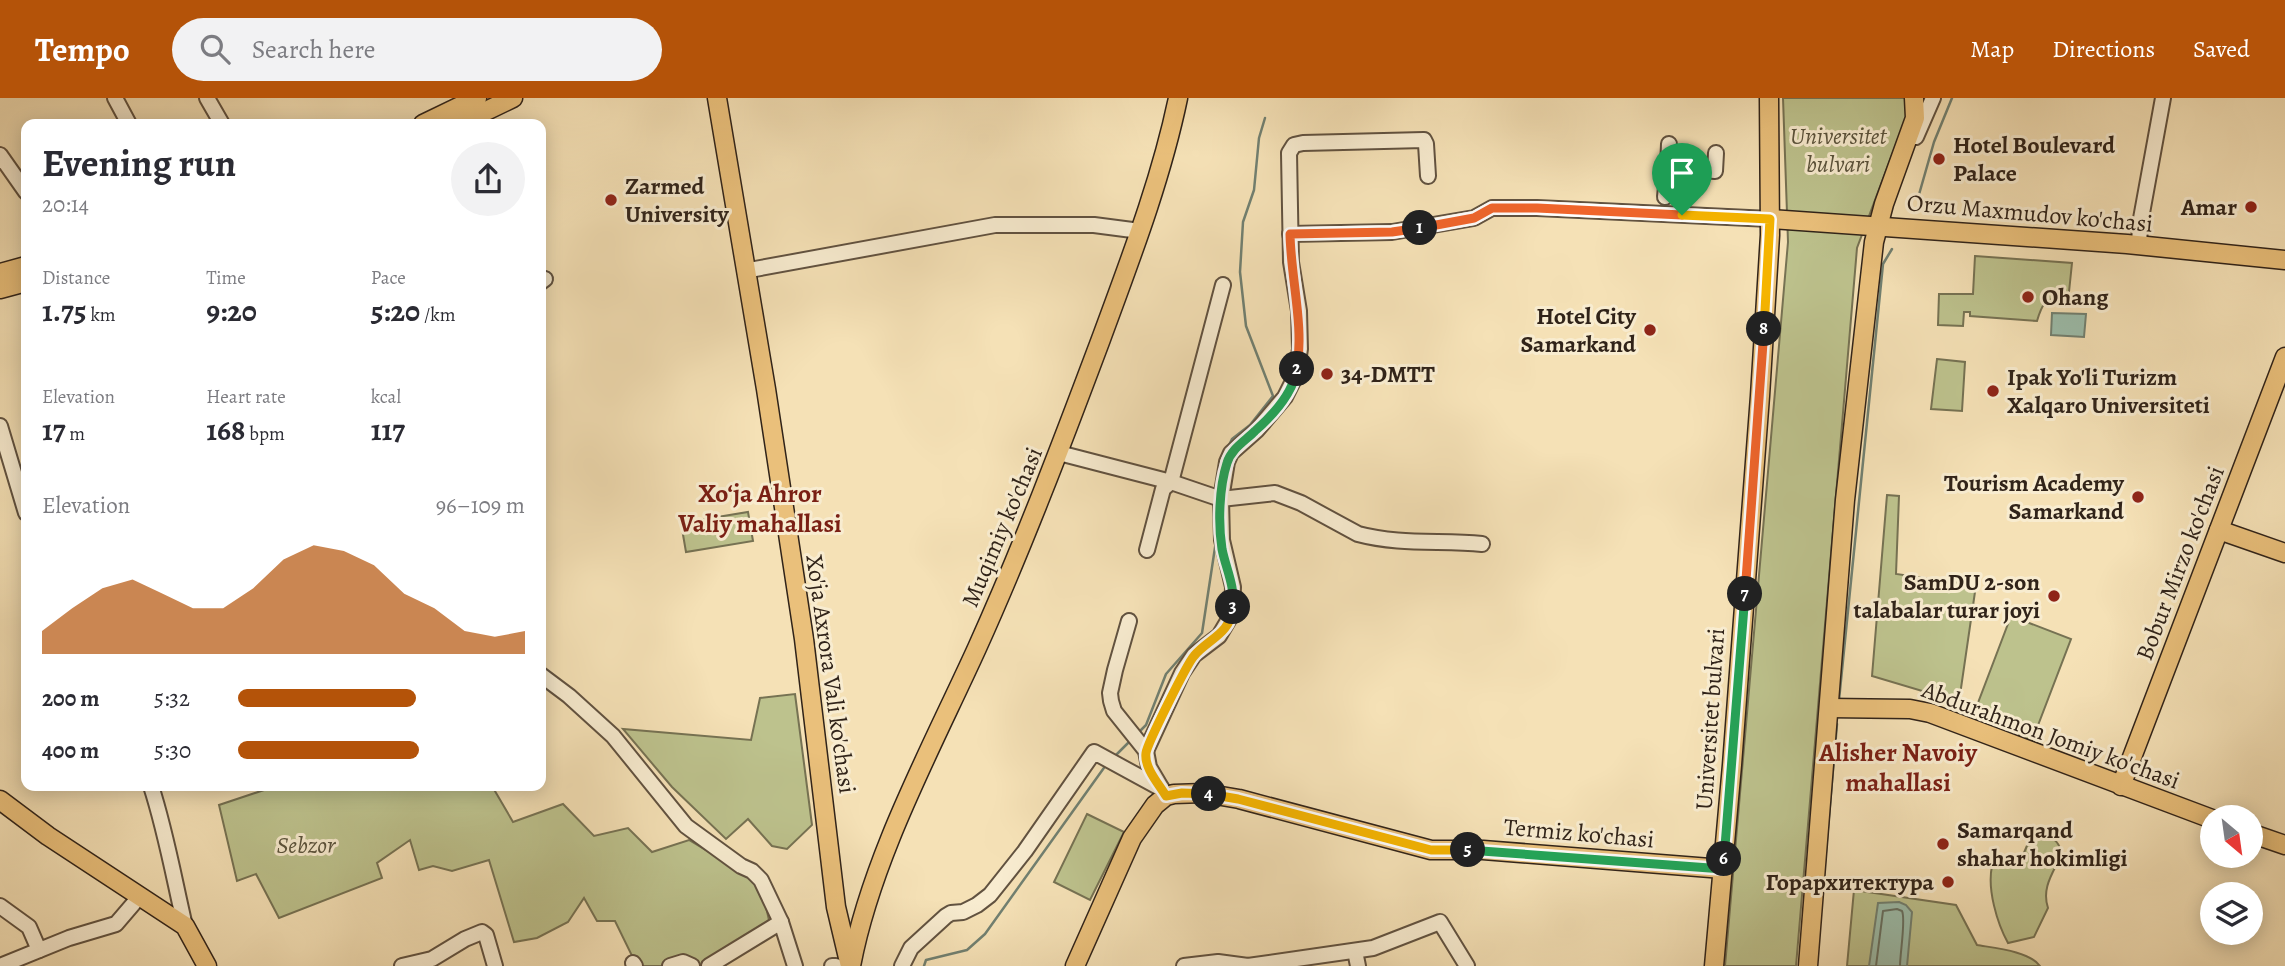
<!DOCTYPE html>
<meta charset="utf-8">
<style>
:root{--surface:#fff;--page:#f2f2f3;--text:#2b2b33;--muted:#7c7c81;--accent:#b45309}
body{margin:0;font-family:Alegreya,serif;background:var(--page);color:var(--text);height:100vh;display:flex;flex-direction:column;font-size:26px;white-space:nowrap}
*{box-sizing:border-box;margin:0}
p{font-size:23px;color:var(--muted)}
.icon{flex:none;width:38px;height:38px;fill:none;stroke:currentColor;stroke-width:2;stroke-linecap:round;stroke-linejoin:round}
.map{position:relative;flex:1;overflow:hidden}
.sheet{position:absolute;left:21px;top:21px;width:525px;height:672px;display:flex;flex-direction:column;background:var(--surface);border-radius:14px;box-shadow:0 4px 18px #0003}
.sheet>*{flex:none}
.needle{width:46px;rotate:151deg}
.fabs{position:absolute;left:2200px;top:707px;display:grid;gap:14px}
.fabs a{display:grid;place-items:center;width:63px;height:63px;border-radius:50%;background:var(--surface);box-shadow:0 4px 18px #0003;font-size:35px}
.pin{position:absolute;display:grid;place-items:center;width:60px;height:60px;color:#fff;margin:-72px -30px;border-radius:50% 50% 50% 0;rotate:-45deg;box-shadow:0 0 7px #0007}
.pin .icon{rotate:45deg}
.km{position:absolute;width:35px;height:35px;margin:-18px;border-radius:50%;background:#222;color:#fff;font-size:19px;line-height:35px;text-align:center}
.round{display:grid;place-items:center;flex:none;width:74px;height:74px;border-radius:37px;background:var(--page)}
.summary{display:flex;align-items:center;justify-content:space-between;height:119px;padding:0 21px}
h1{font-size:38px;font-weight:700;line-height:52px}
.metrics{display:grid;grid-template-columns:repeat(3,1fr);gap:10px;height:119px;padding:7px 21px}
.metrics div{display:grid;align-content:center}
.metrics b{font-size:30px;font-weight:700}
.metrics small{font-size:19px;font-weight:400}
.metrics p{font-size:19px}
.chart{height:196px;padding:14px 21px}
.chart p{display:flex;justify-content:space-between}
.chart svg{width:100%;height:126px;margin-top:7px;fill:var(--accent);opacity:.7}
ul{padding:0 21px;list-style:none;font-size:23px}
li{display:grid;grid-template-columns:112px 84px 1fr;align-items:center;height:52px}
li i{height:18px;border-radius:9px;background:var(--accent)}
header{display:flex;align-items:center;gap:42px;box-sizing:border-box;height:98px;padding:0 35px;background:var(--accent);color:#fff}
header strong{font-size:33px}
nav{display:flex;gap:38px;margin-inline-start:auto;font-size:24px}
.search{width:490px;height:63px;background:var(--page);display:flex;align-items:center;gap:18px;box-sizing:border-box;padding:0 24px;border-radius:38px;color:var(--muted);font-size:26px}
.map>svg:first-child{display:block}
.green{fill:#bdc28d;stroke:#767253;stroke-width:2}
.water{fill:#9cbeac;stroke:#718071;stroke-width:2}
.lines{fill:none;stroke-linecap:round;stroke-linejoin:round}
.shore{stroke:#667062;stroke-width:2}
.stream{stroke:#718071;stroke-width:2.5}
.minor-casing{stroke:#615240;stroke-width:18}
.major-casing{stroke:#302319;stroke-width:21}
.minor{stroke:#f8ecd0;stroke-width:14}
.major{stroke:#eac07b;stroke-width:18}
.split-1-casing{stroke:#fff;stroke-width:14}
.split-2-casing{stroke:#fff;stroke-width:14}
.split-3-casing{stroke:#fff;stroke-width:14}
.split-4-casing{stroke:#fff;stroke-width:14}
.split-5-casing{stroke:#fff;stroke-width:14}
.split-6-casing{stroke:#fff;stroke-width:14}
.split-7-casing{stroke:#fff;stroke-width:14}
.split-8-casing{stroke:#fff;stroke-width:14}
.split-9-casing{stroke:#fff;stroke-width:14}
.split-1{stroke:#f0652b;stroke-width:9}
.split-2{stroke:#f0652b;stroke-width:9}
.split-3{stroke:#22a559;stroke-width:9}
.split-4{stroke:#f5b400;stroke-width:9}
.split-5{stroke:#f5b400;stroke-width:9}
.split-6{stroke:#22a559;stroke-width:9}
.split-7{stroke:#22a559;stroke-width:9}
.split-8{stroke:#f0652b;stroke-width:9}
.split-9{stroke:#f5b400;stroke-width:9}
.poi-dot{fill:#8f2418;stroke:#f8ecd0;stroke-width:2.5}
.labels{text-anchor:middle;stroke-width:6;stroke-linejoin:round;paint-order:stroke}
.park-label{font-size:24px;font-style:italic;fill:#5a533c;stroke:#f8ecd0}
.poi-label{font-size:24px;font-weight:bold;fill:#302319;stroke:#f8ecd0;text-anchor:start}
.street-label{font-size:24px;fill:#302319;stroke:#f8ecd0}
.neighbourhood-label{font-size:26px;font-weight:bold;fill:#7a1f14;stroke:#f8ecd0}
</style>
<header>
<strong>Tempo</strong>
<div class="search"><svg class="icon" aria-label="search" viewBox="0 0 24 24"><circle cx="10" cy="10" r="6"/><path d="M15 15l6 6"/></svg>Search here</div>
<nav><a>Map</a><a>Directions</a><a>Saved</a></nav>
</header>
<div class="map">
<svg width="2285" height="868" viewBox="0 0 2285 868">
<rect width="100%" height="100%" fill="#f5e1b6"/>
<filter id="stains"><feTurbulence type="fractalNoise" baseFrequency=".00286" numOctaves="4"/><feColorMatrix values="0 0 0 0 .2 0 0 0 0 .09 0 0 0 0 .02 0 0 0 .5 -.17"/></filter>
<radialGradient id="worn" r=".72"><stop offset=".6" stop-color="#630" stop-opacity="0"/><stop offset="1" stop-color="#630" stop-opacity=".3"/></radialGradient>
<g class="green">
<polygon points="1783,0 1907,0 1907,17 1857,150 1796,868 1725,868 1788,144"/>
<path d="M1975 158 2072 165 2069 194C2049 205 2045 196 2037 223L1970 218V214H1964L1963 228 1938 227 1939 196H1973Z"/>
<polygon points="1937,261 1965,264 1962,313 1931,311"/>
<polygon points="1887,397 1899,398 1896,476 1976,487 1959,604 1872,578"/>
<polygon points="748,414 753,443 686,454 681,425"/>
<polygon points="2011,518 2071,541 2032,643 1973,618"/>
<polygon points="795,596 812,727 787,751 772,748 748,721 726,741 672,689 623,631 751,642 760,600"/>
<polygon points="276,688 492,688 513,724 563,706 594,738 628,730 652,754 689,742 754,781 764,800 771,831 709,868 698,868 677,859 661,868 637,868 615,823 597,823 584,800 568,824 537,840 514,844 489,762 452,773 433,768 419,772 410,742 377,765 382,780 279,820 256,776 237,783 219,707"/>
<polygon points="1087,716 1124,734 1090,802 1054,784"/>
<path d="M2040 736C2053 739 2058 742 2062 755 2054 774 2041 789 2048 810L2034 839 2008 845C1997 825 1987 791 1992 768H2008L2020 764 2029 743Z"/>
<path d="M1854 792 1956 807 1977 847C1994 850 2029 853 2040 868H1847Z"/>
</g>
<g class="water">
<polygon points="2052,215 2086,216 2084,239 2051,237"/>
<polygon points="1899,804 1906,807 1912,814 1907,868 1869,868 1878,805"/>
</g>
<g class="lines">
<path class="shore" d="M1876 868 1883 813 1897 811 1902 813C1906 821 1900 855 1900 868"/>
<g class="stream">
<polyline points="1918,100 1934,44 1952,0"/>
<polyline points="1227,351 1232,341 1250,327 1273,298 1246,228 1240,174 1243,124 1254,92 1259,40 1265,20"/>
<polyline points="1839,602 1883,166 1892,151"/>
<polyline points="1140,633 1146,627 1166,576 1202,535 1216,443"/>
<polyline points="1115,658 1129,644"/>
<polyline points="1823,787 1837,626"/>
<polyline points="924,868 926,862 967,852 985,836 1106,667"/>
</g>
<defs>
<g id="minor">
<polyline points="115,0 129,26"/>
<polyline points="207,0 222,26"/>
<polyline points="1916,39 1933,0"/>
<polyline points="0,57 26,94"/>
<polyline points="1668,69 1669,46"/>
<polyline points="1665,99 1668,69 1715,73 1716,55"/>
<polyline points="1290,136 1392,134 1474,120 1492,110 1537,110 1770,121"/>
<polyline points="2139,148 2140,126 2163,0"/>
<polyline points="745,171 755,171 995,127 1094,127 1140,133"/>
<polyline points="541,184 545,181"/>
<polyline points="0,328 26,415"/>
<path d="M1059 355 1171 384 1221 401 1275 395 1301 405 1358 436C1399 447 1441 442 1482 446"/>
<polyline points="1147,452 1163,391 1171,384 1223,187"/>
<polyline points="1129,523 1115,572 1110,595 1111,603 1114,613 1146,653 1149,669 1162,691"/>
<polyline points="541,577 569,598 613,638 686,728 741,768 752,773 761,782 781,824 795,868"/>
<polyline points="1146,653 1182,575 1194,557 1219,538 1232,516 1233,489 1222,442 1221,401 1227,364 1231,355 1257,332 1285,299 1296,277 1300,251 1299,213 1291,164 1289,55 1294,47 1303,45 1424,42 1426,46 1428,78"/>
<path d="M151 688C166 734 174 781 185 828"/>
<polyline points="0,808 29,829 39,852"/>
<polyline points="1355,853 1358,868"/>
<polyline points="633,865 635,868"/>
<polyline points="0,868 69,840 116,826 140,798"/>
<polyline points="402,868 432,861 465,841 482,834 486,837 495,868"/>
<polyline points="670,868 683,864 692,868"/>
<polyline points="709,868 781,824"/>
<polyline points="832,868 836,868"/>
<polyline points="902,868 911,850 946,818 951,815 963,814 977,807 990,797 1025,753 1094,654 1162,691"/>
<polyline points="1184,868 1218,864 1248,868 1373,850 1440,824 1467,868"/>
</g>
<g id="major">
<polyline points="717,0 766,291 804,541 836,809 849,864"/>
<polyline points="423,26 477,0"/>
<polyline points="459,26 513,0"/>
<polyline points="1770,121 2127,146 2285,162"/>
<polyline points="0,175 26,168"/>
<polyline points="0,191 26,184"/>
<polyline points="2219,432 2285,455"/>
<polyline points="1829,610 1910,611 1930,615 2212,721"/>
<polyline points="2121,688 2285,259"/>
<polyline points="0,702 48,738 185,828 207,868"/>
<polyline points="2250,735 2285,747"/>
<path d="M851 868C871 761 932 649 977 550 1023 448 1062 345 1101 241 1130 162 1161 82 1178 0"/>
<polyline points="1075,868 1132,740 1155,707 1166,698 1174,696 1204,695 1239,701 1431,752 1483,752 1723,771"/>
<polyline points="1714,868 1732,667 1760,298 1770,137 1769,0"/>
<polyline points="1808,868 1845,402 1874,144 1884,106 1915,20 1914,0"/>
</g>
</defs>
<use href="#minor" class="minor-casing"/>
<use href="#major" class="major-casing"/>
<use href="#minor" class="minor"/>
<use href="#major" class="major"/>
</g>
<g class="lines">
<defs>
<polyline id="split-1" points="1420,130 1474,120 1492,110 1537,110 1682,117"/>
<path id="split-2" d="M1297 271C1304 226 1291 182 1290 136L1392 134 1420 130"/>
<path id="split-3" d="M1233 509C1235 488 1226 471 1222 451 1218 425 1219 390 1227 365 1231 351 1245 343 1255 333 1272 318 1293 295 1297 271"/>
<path id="split-4" d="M1209 696 1182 695 1166 698C1159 686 1144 670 1146 655 1147 646 1187 566 1194 558 1209 540 1230 537 1233 509"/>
<polyline id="split-5" points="1209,696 1238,701 1431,752 1468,752"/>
<polyline id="split-6" points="1468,752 1723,771 1724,761"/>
<polyline id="split-7" points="1724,761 1745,496"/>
<polyline id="split-8" points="1745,496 1764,231"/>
<polyline id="split-9" points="1682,117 1770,121 1764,231"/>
</defs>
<use href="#split-1" class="split-1-casing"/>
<use href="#split-2" class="split-2-casing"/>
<use href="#split-3" class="split-3-casing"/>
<use href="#split-4" class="split-4-casing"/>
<use href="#split-5" class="split-5-casing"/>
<use href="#split-6" class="split-6-casing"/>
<use href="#split-7" class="split-7-casing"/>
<use href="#split-8" class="split-8-casing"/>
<use href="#split-9" class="split-9-casing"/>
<use href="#split-1" class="split-1"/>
<use href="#split-2" class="split-2"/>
<use href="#split-3" class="split-3"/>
<use href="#split-4" class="split-4"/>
<use href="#split-5" class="split-5"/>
<use href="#split-6" class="split-6"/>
<use href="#split-7" class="split-7"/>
<use href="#split-8" class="split-8"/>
<use href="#split-9" class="split-9"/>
</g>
<g class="poi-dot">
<circle cx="1939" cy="61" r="7"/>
<circle cx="611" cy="102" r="7"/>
<circle cx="2251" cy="109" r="7"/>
<circle cx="2028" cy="199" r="7"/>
<circle cx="1650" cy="232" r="7"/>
<circle cx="1327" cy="276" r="7"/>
<circle cx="1993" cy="293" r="7"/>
<circle cx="2138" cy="399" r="7"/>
<circle cx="2054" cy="498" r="7"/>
<circle cx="1943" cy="746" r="7"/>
<circle cx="1948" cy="784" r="7"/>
</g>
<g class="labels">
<g class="park-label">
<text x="1838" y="46">Universitet<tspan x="1838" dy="28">bulvari</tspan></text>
<text x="306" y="755">Sebzor</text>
</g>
<g class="poi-label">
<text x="1953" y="55">Hotel Boulevard<tspan x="1953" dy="28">Palace</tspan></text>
<text x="625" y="96">Zarmed<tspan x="625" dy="28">University</tspan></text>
<text x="2237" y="117" text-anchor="end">Amar</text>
<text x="2042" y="207">Ohang</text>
<text x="1636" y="226" text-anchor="end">Hotel City<tspan x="1636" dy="28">Samarkand</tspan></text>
<text x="1341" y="284">34-DMTT</text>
<text x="2007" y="287">Ipak Yo'li Turizm<tspan x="2007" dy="28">Xalqaro Universiteti</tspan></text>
<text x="2124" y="393" text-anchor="end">Tourism Academy<tspan x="2124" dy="28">Samarkand</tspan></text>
<text x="2040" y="492" text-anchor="end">SamDU 2-son<tspan x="2040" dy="28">talabalar turar joyi</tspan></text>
<text x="1957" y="740">Samarqand<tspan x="1957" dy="28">shahar hokimligi</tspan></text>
<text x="1934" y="792" text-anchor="end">Горархитектура</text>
</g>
<g class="street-label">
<text transform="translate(2030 115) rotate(5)" y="8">Orzu Maxmudov ko'chasi</text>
<text transform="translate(1002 429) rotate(-67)" y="8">Muqimiy ko'chasi</text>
<text transform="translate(2180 465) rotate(-69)" y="8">Bobur Mirzo ko'chasi</text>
<text transform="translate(831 576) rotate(82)" y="8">Xo'ja Axrora Vali ko'chasi</text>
<text transform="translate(1710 621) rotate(-86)" y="8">Universitet bulvari</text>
<text transform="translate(2051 637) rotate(20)" y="8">Abdurahmon Jomiy ko'chasi</text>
<text transform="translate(1579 735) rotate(5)" y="8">Termiz ko'chasi</text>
</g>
<g class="neighbourhood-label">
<text x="760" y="404">Xo‘ja Ahror<tspan x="760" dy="30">Valiy mahallasi</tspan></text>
<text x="1898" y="663">Alisher Navoiy<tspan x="1898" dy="30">mahallasi</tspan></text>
</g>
</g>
<rect width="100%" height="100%" filter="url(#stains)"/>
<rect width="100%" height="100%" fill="url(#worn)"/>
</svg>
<div class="fabs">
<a><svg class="needle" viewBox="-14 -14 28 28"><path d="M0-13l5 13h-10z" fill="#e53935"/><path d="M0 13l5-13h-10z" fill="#7c7c81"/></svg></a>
<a><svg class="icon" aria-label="layers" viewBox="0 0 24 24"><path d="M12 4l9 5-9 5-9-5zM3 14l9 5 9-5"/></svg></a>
</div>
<div class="pin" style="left:1682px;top:117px;background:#1e9e55"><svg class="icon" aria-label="arrive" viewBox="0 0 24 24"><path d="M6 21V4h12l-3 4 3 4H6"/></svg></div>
<b class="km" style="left:1420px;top:130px">1</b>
<b class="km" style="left:1297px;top:271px">2</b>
<b class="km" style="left:1233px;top:509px">3</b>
<b class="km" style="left:1209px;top:696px">4</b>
<b class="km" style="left:1468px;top:752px">5</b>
<b class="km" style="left:1724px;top:761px">6</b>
<b class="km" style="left:1745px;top:496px">7</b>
<b class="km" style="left:1764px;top:231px">8</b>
<section class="sheet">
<div class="summary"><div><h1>Evening run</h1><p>20:14</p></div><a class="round"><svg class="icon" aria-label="share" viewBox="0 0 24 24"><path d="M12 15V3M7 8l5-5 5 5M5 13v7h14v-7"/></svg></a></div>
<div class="metrics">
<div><p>Distance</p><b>1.75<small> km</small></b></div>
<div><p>Time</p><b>9:20</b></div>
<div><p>Pace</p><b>5:20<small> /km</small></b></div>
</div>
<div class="metrics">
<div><p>Elevation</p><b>17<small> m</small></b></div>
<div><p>Heart rate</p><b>168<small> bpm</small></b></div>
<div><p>kcal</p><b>117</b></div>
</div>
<div class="chart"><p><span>Elevation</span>96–109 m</p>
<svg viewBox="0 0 160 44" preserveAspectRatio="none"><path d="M0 44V36L10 28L20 21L30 18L40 23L50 28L60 28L70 21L80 11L90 6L100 8L110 13L120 23L130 28L140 36L150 38L160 36V44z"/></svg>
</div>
<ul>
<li><b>200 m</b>5:32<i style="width:62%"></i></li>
<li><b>400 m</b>5:30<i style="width:63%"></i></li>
</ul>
</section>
</div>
